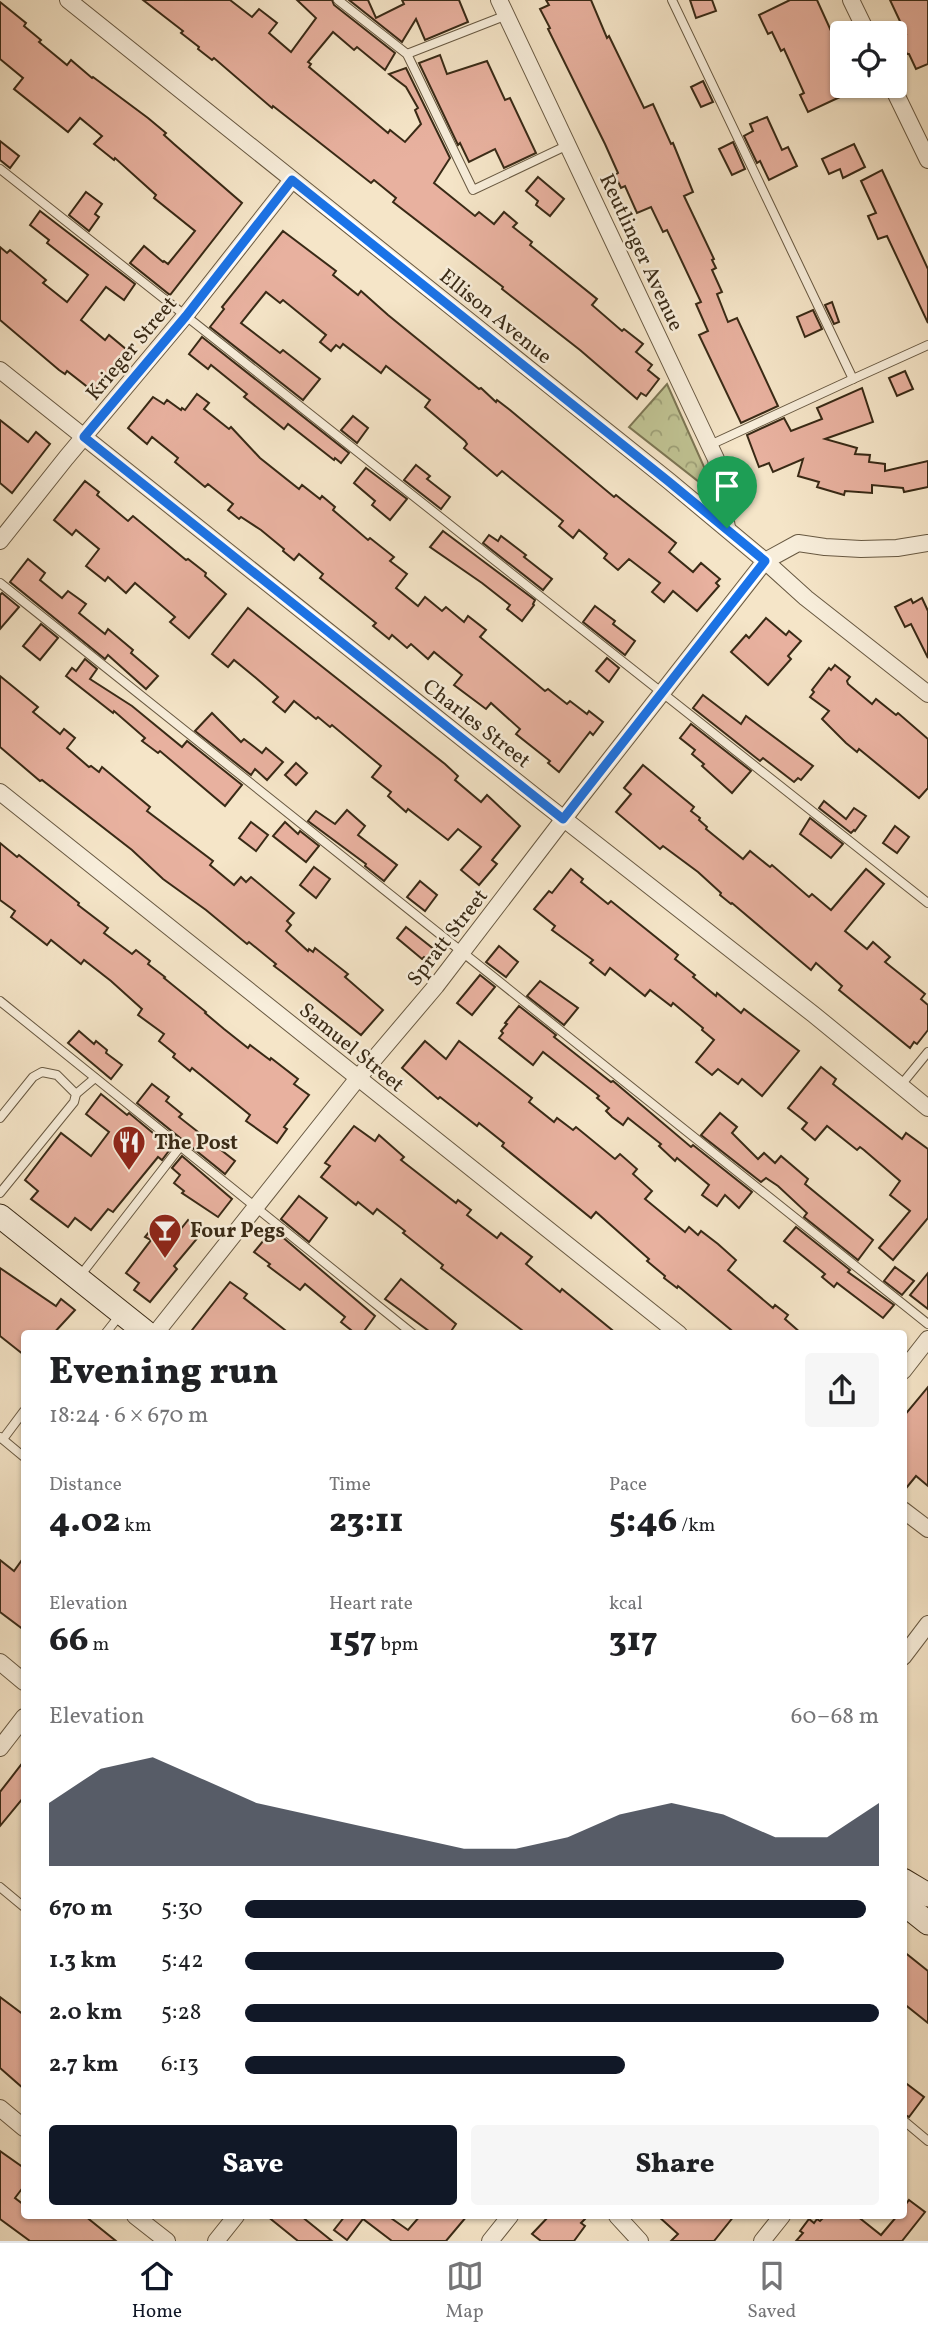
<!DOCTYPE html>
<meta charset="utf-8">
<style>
:root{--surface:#fff;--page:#f6f6f6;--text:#202124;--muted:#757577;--line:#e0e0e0;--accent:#111827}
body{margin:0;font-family:Vollkorn,serif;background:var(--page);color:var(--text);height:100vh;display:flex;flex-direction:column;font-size:26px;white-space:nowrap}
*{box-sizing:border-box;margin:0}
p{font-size:23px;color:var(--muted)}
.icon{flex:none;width:38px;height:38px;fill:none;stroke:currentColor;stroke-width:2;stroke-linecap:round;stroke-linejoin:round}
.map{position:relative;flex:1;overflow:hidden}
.side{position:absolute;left:21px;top:1330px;width:886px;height:889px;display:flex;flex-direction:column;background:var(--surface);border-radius:7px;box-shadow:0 2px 5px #0004}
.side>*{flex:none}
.tools{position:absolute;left:830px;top:21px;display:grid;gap:14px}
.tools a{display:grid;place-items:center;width:77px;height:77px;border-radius:7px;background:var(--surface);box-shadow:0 2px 5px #0004;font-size:35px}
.pin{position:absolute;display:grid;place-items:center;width:60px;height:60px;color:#fff;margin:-72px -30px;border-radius:50% 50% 50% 0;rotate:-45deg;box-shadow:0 0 7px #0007}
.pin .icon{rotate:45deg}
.round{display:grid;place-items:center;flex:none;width:74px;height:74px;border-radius:7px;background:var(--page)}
.summary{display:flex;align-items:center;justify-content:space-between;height:119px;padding:0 28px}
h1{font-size:38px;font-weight:800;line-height:52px}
.figures{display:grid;grid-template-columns:repeat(3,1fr);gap:10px;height:119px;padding:7px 28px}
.figures div{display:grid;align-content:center}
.figures b{font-size:35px;font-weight:800}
.figures small{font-size:19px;font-weight:400}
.figures p{font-size:19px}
.chart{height:196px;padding:14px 28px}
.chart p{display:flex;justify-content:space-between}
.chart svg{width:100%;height:126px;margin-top:7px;fill:var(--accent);opacity:.7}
.cta{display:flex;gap:14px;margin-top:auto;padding:14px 28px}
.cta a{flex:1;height:80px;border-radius:7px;background:var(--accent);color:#fff;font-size:28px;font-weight:800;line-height:80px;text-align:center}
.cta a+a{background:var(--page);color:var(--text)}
ul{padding:0 28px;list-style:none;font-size:23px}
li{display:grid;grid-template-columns:112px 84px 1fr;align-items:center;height:52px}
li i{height:18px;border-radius:9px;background:var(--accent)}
.tabs{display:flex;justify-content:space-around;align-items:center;height:98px;border-top:2px solid var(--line);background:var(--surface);font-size:19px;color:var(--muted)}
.tabs a{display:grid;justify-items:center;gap:4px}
.tabs .on{color:var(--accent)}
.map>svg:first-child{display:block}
.park{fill:url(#park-crowns);stroke:#7c7654;stroke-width:2}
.building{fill:#e8b19f;stroke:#392a16;stroke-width:2}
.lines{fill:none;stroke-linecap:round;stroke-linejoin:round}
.lane-casing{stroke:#685942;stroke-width:10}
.street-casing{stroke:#685942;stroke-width:18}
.secondary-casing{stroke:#392a16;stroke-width:25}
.lane{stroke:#f8eedb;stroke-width:8}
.street{stroke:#f8eedb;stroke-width:16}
.secondary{stroke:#f8eedb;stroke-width:23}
.route-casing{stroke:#fff;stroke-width:14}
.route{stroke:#1a73e8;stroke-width:9}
.labels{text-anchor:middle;stroke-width:5;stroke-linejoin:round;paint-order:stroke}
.street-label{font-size:21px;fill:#392a16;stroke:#f8eedb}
.poi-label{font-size:21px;font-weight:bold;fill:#392a16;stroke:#f8eedb;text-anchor:start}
</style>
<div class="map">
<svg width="928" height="2241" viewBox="0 0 928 2241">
<defs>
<pattern id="park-crowns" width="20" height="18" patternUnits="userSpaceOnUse" patternTransform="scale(1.75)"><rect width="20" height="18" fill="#c0c393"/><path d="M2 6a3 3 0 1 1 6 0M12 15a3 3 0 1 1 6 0" fill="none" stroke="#9d9f77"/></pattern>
</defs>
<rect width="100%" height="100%" fill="#f5e5c8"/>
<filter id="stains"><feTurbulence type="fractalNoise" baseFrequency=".00286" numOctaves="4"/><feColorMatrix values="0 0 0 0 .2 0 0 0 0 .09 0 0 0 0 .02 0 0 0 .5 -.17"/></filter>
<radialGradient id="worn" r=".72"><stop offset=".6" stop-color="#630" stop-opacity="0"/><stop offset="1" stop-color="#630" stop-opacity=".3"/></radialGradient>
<polygon class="park" points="667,384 709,478 703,485 629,427"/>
<g class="building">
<polygon points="143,0 230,0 252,17 259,9 277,23 269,33 291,52 316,18 297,0 332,0 334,5 395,53 385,70 357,47 354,50 333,32 308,62 311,64 309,67 388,133 390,130 405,142 421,124 415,110 418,108 406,87 389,74 406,68 450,158 434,183 475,216 479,212 494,224 504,212 517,223 513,227 532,242 530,245 597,299 592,305 622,331 624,329 643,344 636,352 652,365 648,370 659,379 646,396 641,393 637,399 580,350 502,289 503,287 393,202 396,198 374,180 371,183 273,106 272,108 214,58 212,60 198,49 199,47 181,33 183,31"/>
<polygon points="349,0 368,0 376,18 404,4 402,0 459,0 468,22 425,40 416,19 402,42"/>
<polygon points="546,0 591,0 607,38 609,36 644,108 653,104 671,144 673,143 693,192 684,196 714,259 712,260 716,268 712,270 722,292 717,294 728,322 737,318 778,406 741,423 699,335 708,331 696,304 701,302 667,230 663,232 651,207 637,213 625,186 621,188 615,175 618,173 605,144 548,29 550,28 540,9 549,5"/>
<polygon points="690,0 712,0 716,11 696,18"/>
<polygon points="790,0 817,0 842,55 842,96 808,112 800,95 804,93 784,49 781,51 772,32 768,34 759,15"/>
<polygon points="890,0 928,0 928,64 916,69 909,54 907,54 899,37 906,34"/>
<polygon points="0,2 26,23 24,26 41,40 39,42 67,65 71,60 92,78 93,77 148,118 166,133 164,135 174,144 242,203 170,295 130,263 144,246 163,262 164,261 168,264 195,231 154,198 156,195 115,158 114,160 94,144 102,136 80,118 68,132 14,89 23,78 0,59"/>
<polygon points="440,55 447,74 487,61 505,100 510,98 536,153 504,168 495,149 469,162 460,143 458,145 419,63"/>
<polygon points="703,81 713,102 701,107 691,87"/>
<polygon points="767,117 782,150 788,147 797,166 769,180 760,161 757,163 744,136 753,131 750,124"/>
<polygon points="0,141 19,156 10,168 0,160"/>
<polygon points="733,142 745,169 732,175 719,149"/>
<polygon points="854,144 865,167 843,178 840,169 829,174 822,159"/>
<polygon points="882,170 928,269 928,323 887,236 878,239 868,216 876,213 861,181"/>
<polygon points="538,177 564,199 550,216 536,205 538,201 526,191"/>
<polygon points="86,192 102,204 95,214 99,217 89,231 69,215"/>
<polygon points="40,211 135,284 124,300 106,287 81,320 105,340 109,335 127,350 94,392 67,371 65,374 59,370 0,320 0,247 7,253 10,250 46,280 43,283 67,302 88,275 47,243 49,240 30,225"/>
<polygon points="283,231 336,271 333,275 358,295 361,291 388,315 479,389 481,388 496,402 497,400 510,410 614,497 616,495 676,543 669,552 693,572 701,563 720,579 716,583 719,586 697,611 673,591 664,602 652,592 660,583 629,559 618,570 604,558 607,554 579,530 573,538 559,526 563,521 502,471 497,476 464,448 467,444 465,441 425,407 430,400 386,366 381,373 343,344 340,348 336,345 331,351 320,342 326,335 283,300 280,303 266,292 241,323 280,353 283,350 320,379 303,400 210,327 224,309 222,307"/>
<polygon points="832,302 839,322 834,324 825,305"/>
<polygon points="813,310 822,329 805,337 797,317"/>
<polygon points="202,337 349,453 341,463 335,458 334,460 288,424 284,429 244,397 247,394 211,365 208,369 189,354"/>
<polygon points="905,371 913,389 897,396 889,378"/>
<polygon points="862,388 873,422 825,439 857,448 855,454 870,455 869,462 885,464 885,471 928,461 928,487 904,492 903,488 872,485 872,493 845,491 844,495 817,487 819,482 798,476 803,459 773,472 769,463 759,467 747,435 784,418 791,431 822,419 817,408"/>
<polygon points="197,394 209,403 204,409 229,429 231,427 260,458 299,489 302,485 320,499 322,496 335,507 333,510 368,540 370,538 394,557 390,561 407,574 396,588 418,606 425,597 442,611 446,607 464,622 468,616 486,630 480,637 545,691 548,689 567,704 570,701 587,714 589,711 603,722 593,735 590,732 559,772 548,763 550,761 516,734 520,729 491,703 486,709 454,685 462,675 434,652 428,659 411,644 407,648 392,635 389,639 373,626 376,623 320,578 323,574 299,554 294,560 283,551 284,549 261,530 241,517 239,519 228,510 233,504 208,484 205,487 175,462 178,458 152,437 147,444 128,428 153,397 164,404 167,400 181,410 182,408 185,410"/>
<polygon points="353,416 368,428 357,443 341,430"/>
<polygon points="0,420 28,442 36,432 50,444 12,493 0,483"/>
<polygon points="416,465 430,476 427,479 450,497 441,509 404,480"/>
<polygon points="366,468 407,499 390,520 372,505 375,501 354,483"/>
<polygon points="85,481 99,492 97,495 128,521 133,516 186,560 188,559 206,573 205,576 226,594 189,638 170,622 175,617 135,583 126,593 108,577 105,581 86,566 99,549 76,530 72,535 54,520"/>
<polygon points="443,531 535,600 533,604 534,605 522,621 507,609 510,605 482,583 430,547"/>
<polygon points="489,535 498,541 501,536 526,555 524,557 552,579 543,590 483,543"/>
<polygon points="28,559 45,573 40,580 62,598 68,591 86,604 79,613 105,634 108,629 133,650 131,653 158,676 146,689 108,655 105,659 10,582"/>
<polygon points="2,593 19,607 0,629 0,595"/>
<polygon points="922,598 928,611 928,658 911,624 905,627 895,607 911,599 913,603"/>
<polygon points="595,606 615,621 613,624 635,641 625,655 583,622"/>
<polygon points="248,608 445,764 458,776 455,780 481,802 487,795 520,826 492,860 497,864 479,885 461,870 481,847 458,829 448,840 408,809 406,812 388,796 391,792 372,777 381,766 332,725 330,727 318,717 316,719 294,701 285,712 273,702 278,697 256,678 234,660 228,667 212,654"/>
<polygon points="766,618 786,635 789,631 801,641 788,656 791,659 768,685 731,652 746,635 749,638"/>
<polygon points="41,624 58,638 40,660 23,646"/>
<polygon points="607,658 619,668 609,682 596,671"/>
<polygon points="85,659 97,669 90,679 132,706 182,747 187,741 242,785 225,806 160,751 158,753 142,741 145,738 114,711 113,713 66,676 72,668 76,671"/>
<polygon points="835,665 850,677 847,681 848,684 872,704 876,699 896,715 898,713 928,739 928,788 919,798 859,749 857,752 846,743 822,719 829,711 810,697 814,692 812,690 829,668 831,670"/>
<polygon points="0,676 38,707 33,712 60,734 64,729 75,738 67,748 89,767 91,766 99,772 102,767 150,807 147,811 213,861 210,865 234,885 241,877 246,882 251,877 294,913 287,921 291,925 286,931 308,951 309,949 313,952 315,948 348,974 345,977 383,1010 361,1035 282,972 274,966 276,964 249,942 247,944 206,910 163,879 132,850 42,780 40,781 0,747"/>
<polygon points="703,695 741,724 746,716 813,766 801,780 798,778 794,782 763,758 760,761 693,708"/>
<polygon points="212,713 241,742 244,739 262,753 266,748 283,762 267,780 255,769 251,775 195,731"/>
<polygon points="691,724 751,771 732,793 702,766 704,764 692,754 695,750 680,738"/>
<polygon points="296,763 307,773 296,785 285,775"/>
<polygon points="643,765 694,807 691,811 700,818 699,820 707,827 706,829 743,859 750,851 770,867 772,865 809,897 812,894 831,910 866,869 884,884 845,931 867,949 873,942 890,957 885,962 925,994 921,999 928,1005 928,1030 917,1044 914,1042 910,1048 839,990 842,986 816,963 811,970 732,903 731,904 720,895 721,893 698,872 663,846 660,849 616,812 631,794 624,788"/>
<polygon points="824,801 846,819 854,808 866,816 855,831 854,830 851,833 819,808"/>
<polygon points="347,810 365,826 358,835 397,865 384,881 365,866 366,864 308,821 316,811 335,824"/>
<polygon points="810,818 843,844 831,858 800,834"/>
<polygon points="251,822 268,835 256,851 239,838"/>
<polygon points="285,822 298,834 300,831 319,846 306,862 273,836"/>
<polygon points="895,826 909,837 897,853 883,843"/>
<polygon points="0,843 17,857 19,855 79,903 78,905 108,928 104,933 132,954 136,950 150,961 148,964 165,977 164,978 206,1012 205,1013 224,1029 248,1048 250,1045 270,1060 271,1058 298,1079 294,1084 309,1095 284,1127 287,1129 277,1143 246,1121 250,1115 192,1068 190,1071 173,1057 175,1054 159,1041 164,1034 138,1015 142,1009 111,981 84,960 81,964 51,940 47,945 11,917 15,911 0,900"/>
<polygon points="314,867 330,879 316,898 300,885"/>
<polygon points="571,869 583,879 581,882 608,904 611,901 678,955 675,959 695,975 693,977 716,996 717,993 741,1013 744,1009 799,1051 762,1096 742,1079 738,1084 718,1069 712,1075 696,1062 714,1040 702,1030 703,1028 673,1003 671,1006 650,990 645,996 610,968 605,975 590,963 593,960 552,930 555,926 534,909 549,891 552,893"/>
<polygon points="420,881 437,895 425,911 407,897"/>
<polygon points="406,927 440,954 433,964 424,957 422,959 397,938"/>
<polygon points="499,946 518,962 506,977 486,962"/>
<polygon points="480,975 495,987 472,1015 457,1003"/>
<polygon points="540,981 578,1008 564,1025 527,996"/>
<polygon points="519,1006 556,1035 554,1037 611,1082 613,1081 691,1147 693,1145 752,1192 739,1208 725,1195 717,1206 702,1195 709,1185 677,1158 675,1161 659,1146 661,1144 628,1118 623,1125 612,1117 606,1111 609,1108 597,1098 599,1096 543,1052 533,1065 499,1038 503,1033 501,1031 507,1024 505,1023"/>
<polygon points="79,1031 94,1044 96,1041 107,1050 106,1053 122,1065 111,1079 68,1043"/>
<polygon points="425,1041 446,1059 459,1041 532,1098 529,1102 554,1122 557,1118 573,1130 576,1127 615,1159 620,1154 637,1169 633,1174 652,1191 645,1199 685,1232 689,1227 698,1235 701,1231 718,1244 736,1260 728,1270 773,1308 775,1305 788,1315 785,1319 802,1334 736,1334 678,1286 677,1288 664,1278 665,1276 647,1261 649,1259 596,1212 591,1218 502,1146 504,1143 479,1123 477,1126 440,1097 438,1099 402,1068"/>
<polygon points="821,1067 836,1079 833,1084 902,1139 906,1133 928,1149 928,1218 893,1260 879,1248 910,1211 890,1195 900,1181 864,1150 860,1147 857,1150 827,1126 815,1140 802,1129 807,1123 788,1108"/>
<polygon points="152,1084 169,1097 166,1101 182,1114 179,1117 235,1161 225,1174 137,1103"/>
<polygon points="101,1094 127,1115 129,1113 171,1148 162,1160 158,1157 113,1212 108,1209 91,1230 75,1218 68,1227 31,1199 38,1191 25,1180 61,1133 91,1156 109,1132 86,1114"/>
<polygon points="720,1113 737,1127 732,1133 758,1159 764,1153 775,1163 781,1156 808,1179 805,1184 873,1240 858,1260 804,1217 807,1213 778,1186 766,1178 761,1182 701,1135"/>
<polygon points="354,1126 375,1141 379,1135 404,1157 401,1160 456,1203 458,1200 471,1210 467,1215 497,1238 501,1233 532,1257 526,1264 560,1292 562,1289 617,1334 527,1334 441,1268 443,1265 403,1233 405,1231 377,1209 373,1214 358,1202 356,1205 321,1177 330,1166 325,1163"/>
<polygon points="182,1156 232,1199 218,1217 182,1193 184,1191 174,1183 180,1175 172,1168"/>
<polygon points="299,1196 327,1218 309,1242 281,1219"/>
<polygon points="188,1220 200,1235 174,1266 177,1269 150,1302 134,1290 139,1283 126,1273 151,1240 145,1237 158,1221 176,1235"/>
<polygon points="796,1227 850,1270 848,1272 894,1305 883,1318 837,1283 834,1287 822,1277 825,1274 784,1241"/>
<polygon points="273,1229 375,1316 362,1334 356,1334 341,1322 345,1317 305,1284 300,1290 268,1266 270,1264 254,1252"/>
<polygon points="895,1267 914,1281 902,1295 884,1281"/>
<polygon points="0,1268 56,1306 61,1299 75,1310 53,1334 24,1334 24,1355 0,1336"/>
<polygon points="928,1273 928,1309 910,1295"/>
<polygon points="401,1279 456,1324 449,1334 433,1334 385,1299"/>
<polygon points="230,1282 247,1294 244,1298 290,1334 189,1334"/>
<polygon points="928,1387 928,1486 916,1476 903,1492 903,1417"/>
<polygon points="24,1557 24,1630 0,1612 0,1560 14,1571"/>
<polygon points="24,1761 24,1797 0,1826 0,1792"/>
<polygon points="903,1951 928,1971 928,2023 903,2003"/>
<polygon points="0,1997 24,2015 24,2089 0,2068"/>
<polygon points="903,2081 924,2097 909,2117 903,2114"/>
<polygon points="0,2151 24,2168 24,2186 15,2198 24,2205 24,2216 85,2216 116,2241 30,2241 0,2219"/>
<polygon points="909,2200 925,2212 902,2241 796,2241 803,2233 800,2231 809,2219 814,2223 817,2219 820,2221 825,2216 857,2216 881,2235 897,2216 903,2216 903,2208"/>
<polygon points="267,2216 301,2216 332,2241 298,2241"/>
<polygon points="345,2216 388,2216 408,2230 420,2216 467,2216 446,2241 392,2241 363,2219 347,2240 334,2230"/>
<polygon points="549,2216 588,2216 581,2223 585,2226 574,2241 541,2241 532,2234"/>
<polygon points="658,2216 734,2216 714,2241 671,2241 678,2234"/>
</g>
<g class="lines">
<defs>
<g id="lane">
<polyline points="338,0 407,54 473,190 568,145"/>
<polyline points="672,0 853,379 928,345"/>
<polyline points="407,54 507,15"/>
<polyline points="0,169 928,903"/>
<polyline points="710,445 853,379"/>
<polyline points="0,583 928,1324"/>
<polyline points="0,1001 413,1334"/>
<polyline points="901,1085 928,1052"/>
<polyline points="76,1094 95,1078"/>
<polyline points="0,1118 33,1077 42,1072 57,1075 76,1094 74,1102 0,1193"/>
<polyline points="80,1276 180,1147"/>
<polyline points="105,1334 120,1315"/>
<polyline points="0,1437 24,1457"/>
<polyline points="3,1439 24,1411"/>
<polyline points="0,1887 24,1907"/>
<polyline points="903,2120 928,2141"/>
</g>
<g id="street">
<polyline points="68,0 669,481 765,561 798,543 825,547 861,549 897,548 928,543"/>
<polyline points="499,0 716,459 727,528"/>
<polyline points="851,0 867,33"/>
<polyline points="892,86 928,160"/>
<polyline points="0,370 541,801 813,1014 928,1108"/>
<polyline points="0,541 66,458 185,316 292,180"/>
<polyline points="0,792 679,1334"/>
<polyline points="155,1334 358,1078 436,986 579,799 765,561 806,598 928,694"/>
<polyline points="903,1371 928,1339"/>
<polyline points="903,1510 928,1529"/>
<polyline points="903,1657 928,1624"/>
<polyline points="0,1662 24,1682"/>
<polyline points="0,1748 24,1717"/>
<polyline points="0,2108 24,2128"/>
<polyline points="135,2216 167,2241"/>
<polyline points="617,2216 640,2241"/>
<polyline points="216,2241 236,2216"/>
<polyline points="490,2241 510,2216"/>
<polyline points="762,2241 782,2216"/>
</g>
<g id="secondary">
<polyline points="0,1216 148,1334"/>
<polyline points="903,1880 928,1895"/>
<polyline points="903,1903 928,1923"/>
</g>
</defs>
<use href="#lane" class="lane-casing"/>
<use href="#street" class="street-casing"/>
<use href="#secondary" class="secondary-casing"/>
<use href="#lane" class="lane"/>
<use href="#street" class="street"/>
<use href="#secondary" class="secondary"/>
</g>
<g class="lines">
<defs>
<polygon id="route" points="292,180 668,481 765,561 563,819 84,437 186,316"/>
</defs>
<use href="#route" class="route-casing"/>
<use href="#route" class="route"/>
</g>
<defs>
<symbol id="restaurant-pin" viewBox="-11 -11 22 30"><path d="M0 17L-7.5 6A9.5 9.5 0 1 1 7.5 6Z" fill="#8f2418" stroke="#f8eedb"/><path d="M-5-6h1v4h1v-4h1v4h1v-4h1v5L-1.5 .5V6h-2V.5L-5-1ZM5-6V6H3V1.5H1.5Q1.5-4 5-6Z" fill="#fff"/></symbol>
<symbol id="bar-pin" viewBox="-11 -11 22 30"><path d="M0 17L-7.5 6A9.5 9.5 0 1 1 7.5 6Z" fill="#8f2418" stroke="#f8eedb"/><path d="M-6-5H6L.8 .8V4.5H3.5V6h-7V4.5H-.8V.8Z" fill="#fff"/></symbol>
</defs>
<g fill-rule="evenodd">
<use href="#restaurant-pin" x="110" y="1123" width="38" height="52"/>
<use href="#bar-pin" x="146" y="1211" width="38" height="52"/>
</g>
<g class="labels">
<g class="street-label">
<text transform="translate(642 252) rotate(65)" y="7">Reutlinger Avenue</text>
<text transform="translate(496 316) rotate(39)" y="7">Ellison Avenue</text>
<text transform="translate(131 348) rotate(-50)" y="7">Krieger Street</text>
<text transform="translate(477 723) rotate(38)" y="7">Charles Street</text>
<text transform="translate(447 937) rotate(-52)" y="7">Spratt Street</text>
<text transform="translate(352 1047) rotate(39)" y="7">Samuel Street</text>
</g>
<g class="poi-label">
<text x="154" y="1149">The Post</text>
<text x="190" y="1237">Four Pegs</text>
</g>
</g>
<rect width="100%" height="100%" filter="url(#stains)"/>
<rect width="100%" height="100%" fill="url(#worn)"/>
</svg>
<div class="tools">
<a><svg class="icon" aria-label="locate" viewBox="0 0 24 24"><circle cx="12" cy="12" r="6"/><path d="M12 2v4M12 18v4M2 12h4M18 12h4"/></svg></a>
</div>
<div class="pin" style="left:727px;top:528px;background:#1e9e55"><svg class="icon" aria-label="arrive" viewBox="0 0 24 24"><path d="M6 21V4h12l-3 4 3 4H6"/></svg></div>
<section class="side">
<div class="summary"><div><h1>Evening run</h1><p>18:24 · 6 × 670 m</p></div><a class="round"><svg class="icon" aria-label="share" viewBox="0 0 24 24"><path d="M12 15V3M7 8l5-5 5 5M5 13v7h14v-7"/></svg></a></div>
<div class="figures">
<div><p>Distance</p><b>4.02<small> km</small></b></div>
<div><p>Time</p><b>23:11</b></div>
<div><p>Pace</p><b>5:46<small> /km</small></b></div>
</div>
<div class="figures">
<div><p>Elevation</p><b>66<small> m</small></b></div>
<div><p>Heart rate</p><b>157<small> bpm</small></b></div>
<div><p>kcal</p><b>317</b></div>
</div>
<div class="chart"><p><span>Elevation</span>60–68 m</p>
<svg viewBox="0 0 160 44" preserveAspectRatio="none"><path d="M0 44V22L10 10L20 6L30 14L40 22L50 26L60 30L70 34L80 38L90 38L100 34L110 26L120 22L130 26L140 34L150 34L160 22V44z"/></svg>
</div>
<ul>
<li><b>670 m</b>5:30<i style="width:98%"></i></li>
<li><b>1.3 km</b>5:42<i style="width:85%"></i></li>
<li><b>2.0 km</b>5:28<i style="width:100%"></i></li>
<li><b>2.7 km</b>6:13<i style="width:60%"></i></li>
</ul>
<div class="cta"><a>Save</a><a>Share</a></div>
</section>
</div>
<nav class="tabs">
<a class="on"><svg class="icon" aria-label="home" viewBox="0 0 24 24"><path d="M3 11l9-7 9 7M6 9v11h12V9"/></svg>Home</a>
<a><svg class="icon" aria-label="map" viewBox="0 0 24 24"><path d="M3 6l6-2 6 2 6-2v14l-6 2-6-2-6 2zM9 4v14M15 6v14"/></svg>Map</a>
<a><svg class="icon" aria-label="saved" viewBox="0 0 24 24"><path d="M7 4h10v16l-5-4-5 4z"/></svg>Saved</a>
</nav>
